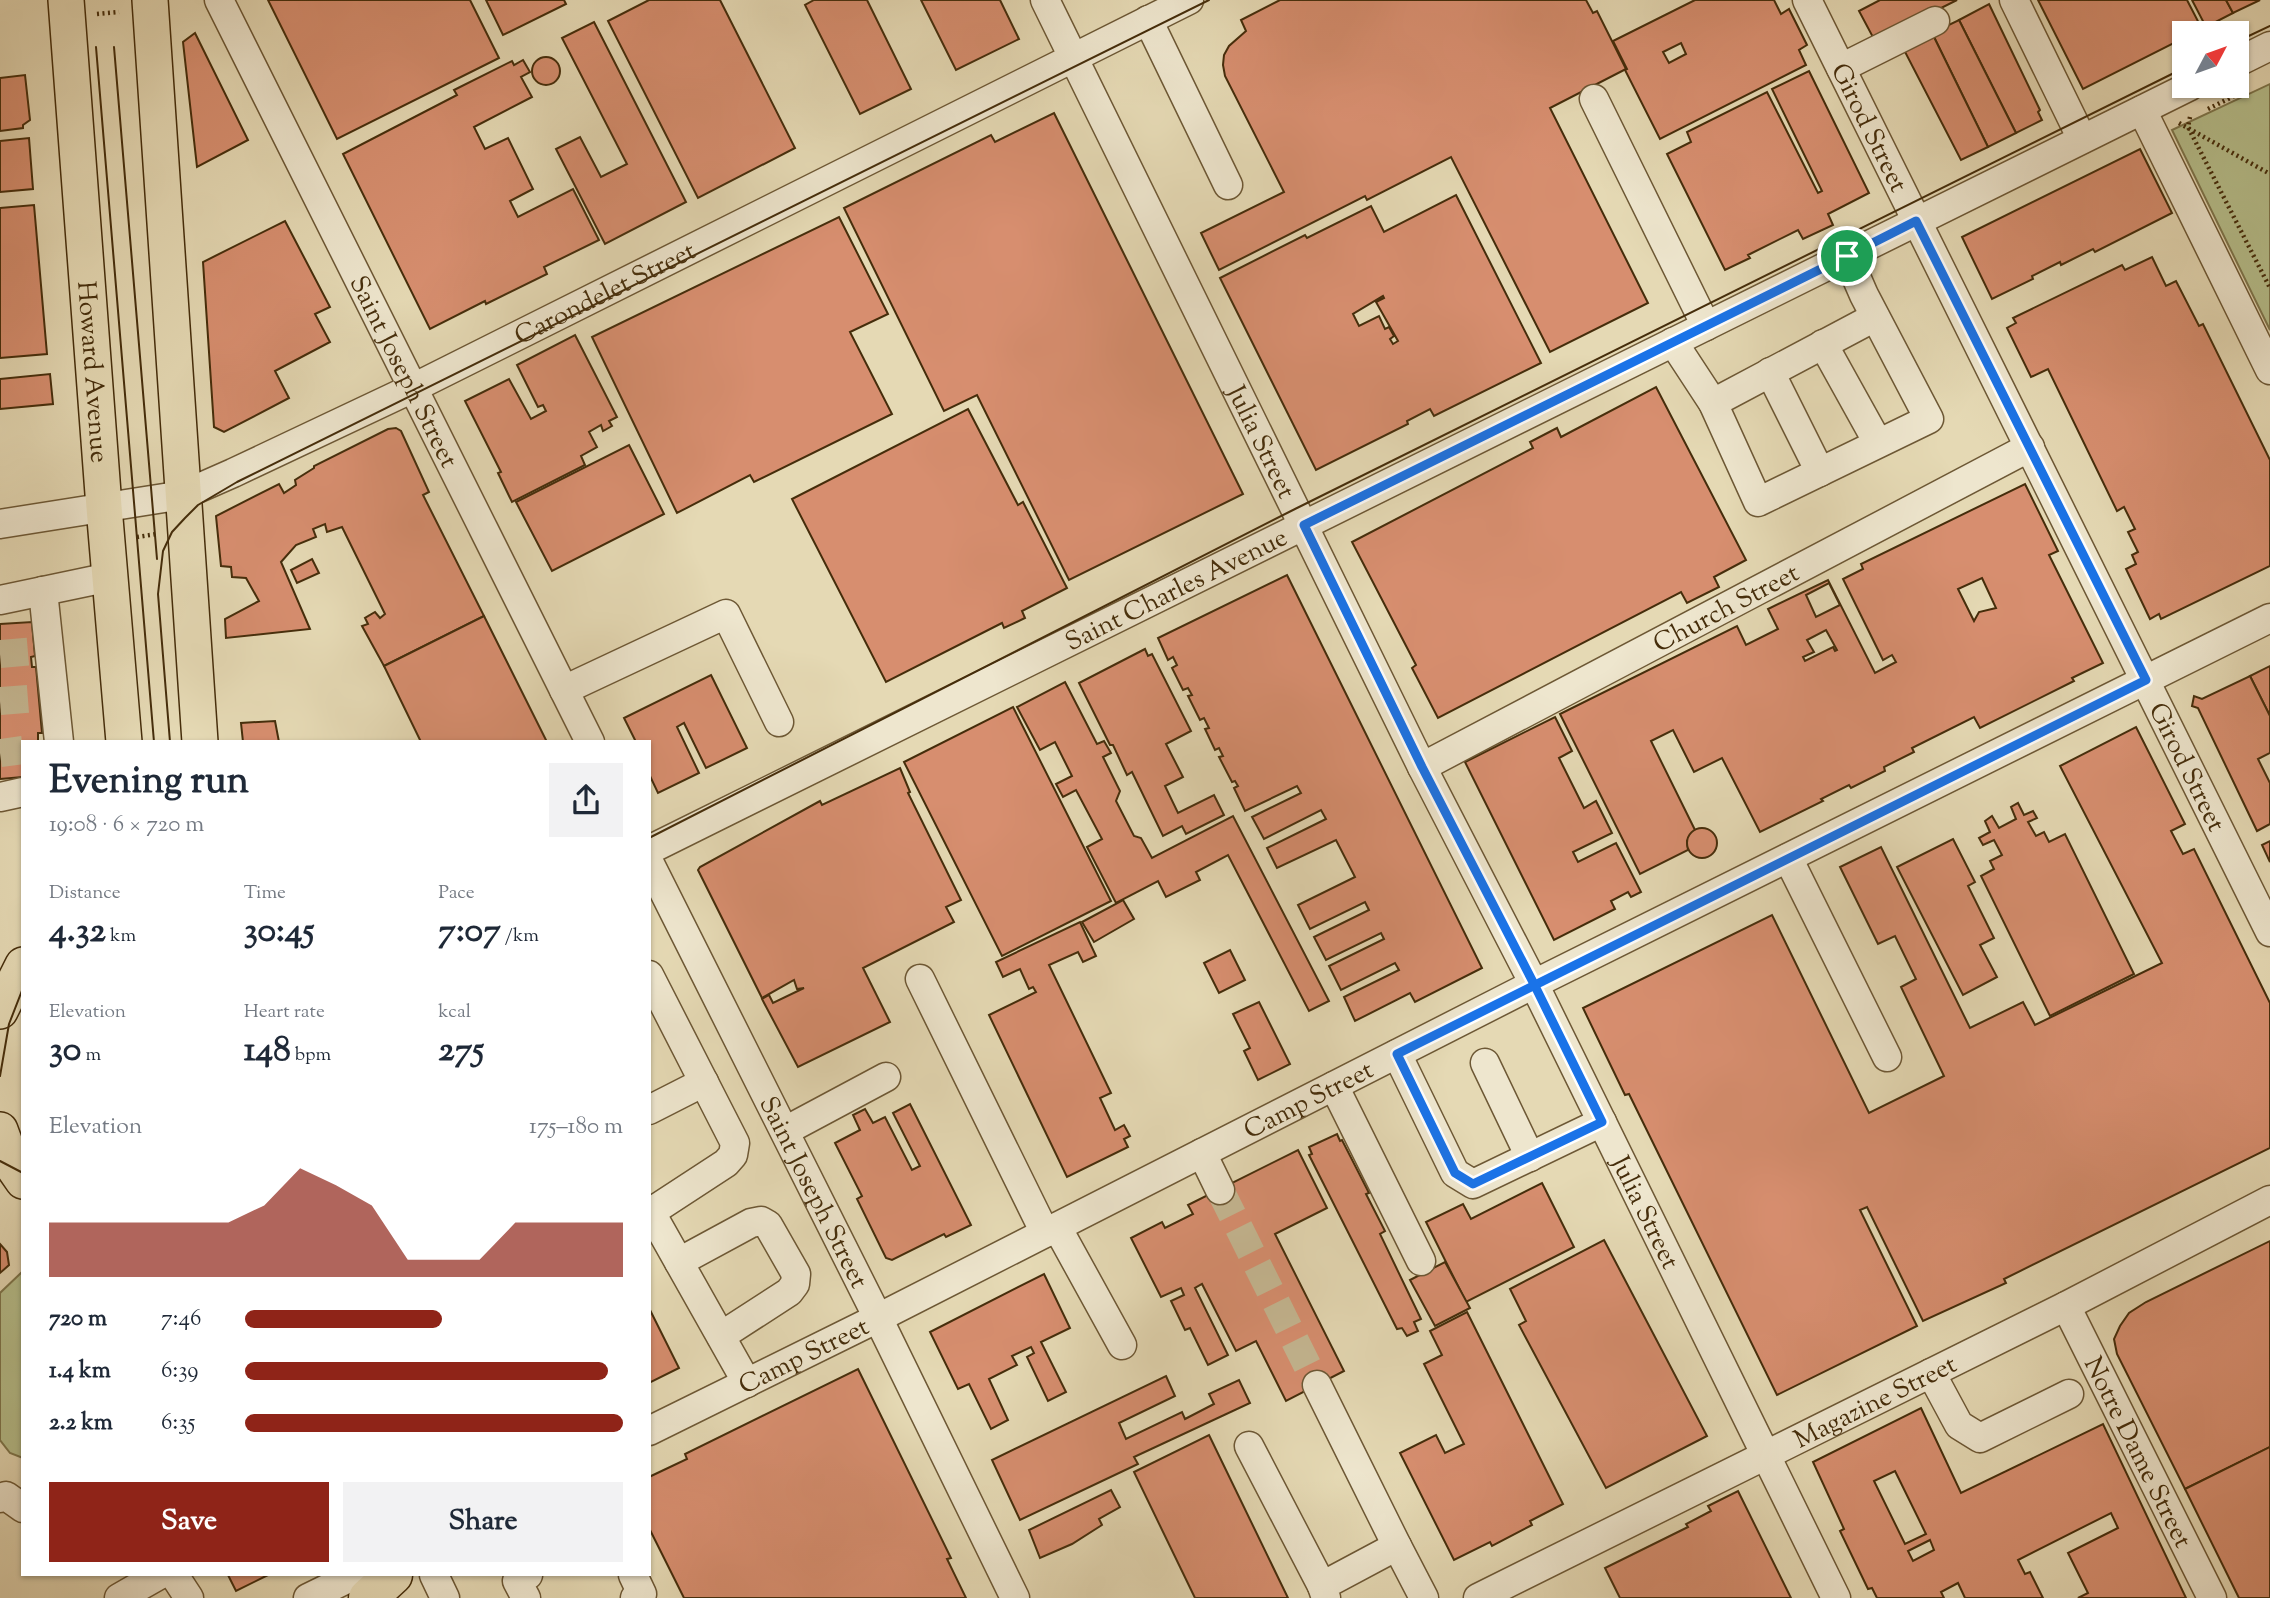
<!DOCTYPE html>
<meta charset="utf-8">
<style>
:root{--surface:#fff;--page:#f2f2f3;--text:#1f2937;--muted:#747a83;--accent:#8f2418}
body{margin:0;font-family:"Sorts Mill Goudy",serif;background:var(--page);color:var(--text);height:100vh;display:flex;flex-direction:column;font-size:26px;white-space:nowrap}
*{box-sizing:border-box;margin:0}
p{font-size:23px;color:var(--muted)}
.icon{flex:none;width:38px;height:38px;fill:none;stroke:currentColor;stroke-width:2;stroke-linecap:round;stroke-linejoin:round}
.map{position:relative;flex:1;overflow:hidden}
.drawer{position:absolute;left:21px;top:740px;width:630px;height:836px;display:flex;flex-direction:column;background:var(--surface);border-radius:0px;box-shadow:0 2px 5px #0004}
.drawer>*{flex:none}
.needle{width:46px;rotate:49deg}
.fabs{position:absolute;left:2172px;top:21px;display:grid;gap:14px}
.fabs a{display:grid;place-items:center;width:77px;height:77px;border-radius:0px;background:var(--surface);box-shadow:0 2px 5px #0004;font-size:35px}
.pin{position:absolute;display:grid;place-items:center;width:60px;height:60px;color:#fff;margin:-30px;border:4px solid #fff;border-radius:50%;box-shadow:0 2px 7px #0007}
.round{display:grid;place-items:center;flex:none;width:74px;height:74px;border-radius:0px;background:var(--page)}
.head{display:flex;align-items:center;justify-content:space-between;height:119px;padding:0 28px}
h1{font-size:38px;font-weight:700;line-height:52px}
.figures{display:grid;grid-template-columns:repeat(3,1fr);gap:10px;height:119px;padding:7px 28px}
.figures div{display:grid;align-content:center}
.figures b{font-size:35px;font-weight:700}
.figures small{font-size:19px;font-weight:400}
.figures p{font-size:19px}
.chart{height:196px;padding:14px 28px}
.chart p{display:flex;justify-content:space-between}
.chart svg{width:100%;height:126px;margin-top:7px;fill:var(--accent);opacity:.7}
.cta{display:flex;gap:14px;margin-top:auto;padding:14px 28px}
.cta a{flex:1;height:80px;border-radius:0px;background:var(--accent);color:#fff;font-size:28px;font-weight:700;line-height:80px;text-align:center}
.cta a+a{background:var(--page);color:var(--text)}
ul{padding:0 28px;list-style:none;font-size:23px}
li{display:grid;grid-template-columns:112px 84px 1fr;align-items:center;height:52px}
li i{height:18px;border-radius:9px;background:var(--accent)}
.map>svg:first-child{display:block}
.green{fill:#b6bf8c;stroke:#7e764c;stroke-width:2}
.building{fill:#d78e6f;stroke:#452d0b;stroke-width:2;fill-rule:evenodd}
.lines{fill:none;stroke-linecap:round;stroke-linejoin:round}
.minor-tunnel{stroke:#c5b792;stroke-width:28;stroke-dasharray:28 14;stroke-linecap:butt}
.minor-casing{stroke:#6d5835;stroke-width:31}
.major-casing{stroke:#452d0b;stroke-width:38}
.highway-casing{stroke:#452d0b;stroke-width:41}
.path{stroke:#452d0b;stroke-width:4.5;stroke-dasharray:2 3.5;stroke-linecap:butt}
.minor{stroke:#eee6ce;stroke-width:28}
.major{stroke:#e5d9b4;stroke-width:35}
.highway{stroke:#e5d9b4;stroke-width:38}
.tram{stroke:#452d0b;stroke-width:2}
.route-casing{stroke:#fff;stroke-width:14}
.route{stroke:#1a73e8;stroke-width:9}
.labels{text-anchor:middle;stroke-width:6;stroke-linejoin:round;paint-order:stroke}
.street-label{font-size:26px;fill:#452d0b;stroke:#eee6ce}
</style>
<div class="map">
<svg width="2270" height="1598" viewBox="0 0 2270 1598">
<rect width="100%" height="100%" fill="#e5d9b4"/>
<filter id="stains"><feTurbulence type="fractalNoise" baseFrequency=".00286" numOctaves="4"/><feColorMatrix values="0 0 0 0 .2 0 0 0 0 .09 0 0 0 0 .02 0 0 0 .5 -.17"/></filter>
<radialGradient id="worn" r=".72"><stop offset=".6" stop-color="#630" stop-opacity="0"/><stop offset="1" stop-color="#630" stop-opacity=".3"/></radialGradient>
<g class="green">
<polygon points="2270,84 2270,330 2172,130"/>
<polygon points="23,1271 23,1458 10,1453 0,1440 0,1293"/>
</g>
<g class="building">
<polygon points="268,0 470,0 499,58 337,139"/>
<polygon points="486,0 564,0 566,4 503,35"/>
<polygon points="649,0 720,0 795,148 698,198 608,21"/>
<polygon points="814,0 867,0 911,89 860,114 805,5"/>
<polygon points="921,0 1000,0 1019,39 956,70"/>
<polygon points="1280,0 1586,0 1593,13 1597,11 1626,69 1550,108 1648,303 1550,352 1451,157 1367,200 1365,196 1219,270 1201,233 1284,192 1225,76 1223,65 1224,55 1229,46 1246,31 1241,20"/>
<path d="M1695 0H1774L1781 14 1789 9 1807 45 1799 50 1806 65 1660 139 1625 70 1627 69 1613 41ZM1681 43 1686 54 1669 63 1663 52Z"/>
<polygon points="1880,0 1957,0 1875,41 1859,11"/>
<polygon points="2038,0 2187,0 2202,29 2194,33 2184,33 2184,38 2083,89"/>
<polygon points="2192,0 2226,0 2233,13 2206,27"/>
<polygon points="2226,0 2260,0 2233,13"/>
<polygon points="1989,4 2040,110 2038,112 2042,120 2016,133 1959,20"/>
<polygon points="1959,20 2016,133 1988,147 1932,33"/>
<polygon points="594,22 686,202 605,244 556,149 580,137 601,177 627,164 562,38"/>
<polygon points="195,33 248,140 197,167 183,42"/>
<polygon points="1932,33 1988,147 1961,160 1903,48"/>
<circle cx="546" cy="71" r="14"/>
<polygon points="523,60 530,72 521,77 532,97 474,127 485,149 508,138 533,189 510,201 518,217 573,189 599,240 544,267 547,274 486,304 485,301 430,329 343,154 457,95 454,90 512,61 514,65"/>
<polygon points="1809,71 1869,193 1828,214 1833,225 1803,239 1798,230 1748,255 1750,258 1725,270 1667,154 1691,142 1687,132 1767,92 1818,193 1822,191 1772,89"/>
<polygon points="25,75 30,120 23,125 23,128 0,131 0,78"/>
<polygon points="1054,113 1243,494 1069,580 977,395 944,411 844,208 991,135 995,142"/>
<polygon points="29,138 33,189 0,192 0,141"/>
<polygon points="2140,149 2172,213 2095,252 2093,249 2061,265 2060,262 2032,276 2033,279 1992,299 1962,237"/>
<path d="M1456 195 1541 363 1434 416 1430 409 1407 421 1408 424 1316 470 1220 278 1305 235 1307 238 1371 206 1384 232ZM1383 296 1384 298 1376 302 1398 341 1393 344 1390 339 1394 336 1389 327 1385 329 1379 316 1359 326 1353 314Z"/>
<polygon points="34,205 47,354 0,358 0,208"/>
<polygon points="839,217 888,314 850,332 892,414 754,482 750,475 677,513 592,337"/>
<polygon points="285,221 330,307 315,314 330,342 275,371 289,398 224,432 214,427 203,262"/>
<polygon points="2152,257 2166,286 2176,281 2199,326 2203,324 2270,460 2270,566 2161,619 2159,614 2150,619 2126,569 2136,564 2132,555 2138,552 2128,532 2135,529 2124,507 2117,511 2048,369 2031,377 2007,328 2016,323 2013,318 2122,265 2125,270"/>
<polygon points="575,335 617,417 609,421 612,426 603,431 601,425 589,432 597,447 581,456 585,465 512,502 498,473 501,472 465,401 509,379 531,419 546,411 543,405 538,407 517,365"/>
<polygon points="50,374 53,404 0,409 0,379"/>
<polygon points="1656,387 1746,560 1714,577 1719,587 1687,603 1681,592 1438,718 1412,668 1416,665 1352,542 1533,448 1530,442 1557,428 1561,437"/>
<polygon points="968,409 1018,505 1023,502 1067,588 1022,611 1025,618 1004,628 1002,623 886,682 792,499"/>
<polygon points="396,428 401,431 429,492 423,495 484,616 384,666 362,626 368,624 365,618 375,612 380,618 385,614 342,527 327,532 325,524 313,529 316,537 296,545 281,562 310,629 226,638 225,619 259,601 246,578 232,577 231,567 221,566 216,516 279,484 284,493 296,485 295,480 314,468 314,466 388,429"/>
<polygon points="629,445 664,514 552,571 516,502"/>
<path d="M2025 484 2058 551 2049 555 2103 663 2072 678 2074 681 1980 728 1974 717 1912 748 1914 752 1884 767 1885 771 1851 788 1849 785 1821 799 1823 801 1760 832 1722 758 1694 772 1673 730 1651 741 1695 830 1687 841 1688 850 1640 874 1560 714 1737 626 1746 645 1778 629 1768 609 1828 580 1875 673 1896 662 1892 655 1883 660 1843 579 1863 569 1861 564ZM1982 578 1996 608 1979 612 1974 621 1958 589ZM1829 583 1840 605 1816 617 1806 595ZM1826 630 1837 650 1835 651 1833 647 1805 661 1803 657 1814 652 1807 640Z"/>
<polygon points="312,559 319,573 297,583 291,570"/>
<polygon points="1287,575 1482,968 1415,1002 1410,993 1355,1021 1344,997 1399,970 1395,963 1341,990 1329,966 1384,939 1381,933 1326,960 1314,937 1369,910 1365,902 1310,929 1298,905 1355,877 1336,840 1277,868 1267,848 1326,819 1321,810 1264,839 1252,817 1301,793 1297,786 1245,811 1234,788 1238,786 1235,781 1232,782 1219,757 1223,756 1219,748 1215,750 1205,729 1209,728 1204,718 1200,720 1188,696 1192,695 1188,688 1183,690 1172,668 1177,665 1173,657 1168,660 1158,638"/>
<polygon points="484,616 547,742 421,742 384,666"/>
<polygon points="32,622 35,656 31,657 32,667 36,667 42,733 38,733 38,742 23,742 23,777 0,779 0,624"/>
<polygon points="1145,649 1148,656 1152,654 1191,731 1166,744 1183,777 1165,786 1178,813 1214,795 1224,815 1186,834 1182,826 1163,836 1132,772 1127,775 1113,745 1110,745 1079,683"/>
<polygon points="2270,666 2270,716 2250,676"/>
<polygon points="711,675 747,748 706,768 684,723 677,727 699,773 658,793 649,774 649,742 636,742 624,718"/>
<polygon points="2250,676 2270,716 2270,753 2258,759 2270,783 2270,824 2257,831 2198,708 2192,706 2194,696 2202,699"/>
<polygon points="1065,682 1097,744 1104,741 1111,753 1103,757 1120,791 1116,801 1134,836 1141,838 1152,858 1233,816 1329,1001 1309,1011 1228,855 1196,872 1200,880 1166,897 1158,881 1116,903 1087,847 1102,839 1076,790 1063,797 1056,784 1072,776 1055,742 1040,750 1017,707"/>
<polygon points="1013,707 1111,901 1002,956 904,762"/>
<polygon points="1555,717 1572,751 1559,758 1584,808 1596,801 1612,833 1573,852 1578,862 1616,843 1641,892 1631,897 1628,892 1611,901 1615,909 1554,940 1465,762"/>
<polygon points="275,721 279,742 243,742 241,723"/>
<polygon points="2136,727 2185,824 2171,831 2183,854 2194,849 2270,1003 2270,1148 2004,1279 2006,1283 1923,1321 1867,1207 1860,1210 1917,1326 1777,1395 1629,1094 1625,1095 1583,1008 1772,915 1869,1113 1944,1076 1901,987 1916,979 1895,936 1878,944 1840,867 1881,847 1970,1028 2023,1002 2035,1025 2162,963 2060,766"/>
<polygon points="900,768 910,792 908,793 961,900 946,907 954,922 863,968 890,1022 798,1067 762,999 769,995 773,1003 804,988 797,989 794,980 762,998 698,870 700,867 820,801 822,805"/>
<polygon points="2018,803 2024,815 2033,811 2037,818 2028,822 2036,836 2044,832 2049,842 2065,834 2134,974 2050,1016 1981,876 1994,869 1990,861 2002,855 1994,840 1983,845 1979,838 1990,832 1985,821 1992,816 1999,828 2016,819 2011,807"/>
<circle cx="1702" cy="843" r="15"/>
<polygon points="1953,839 1975,882 1968,886 1994,938 1980,945 1997,977 1963,995 1897,867"/>
<polygon points="2270,841 2270,862 2262,845"/>
<polygon points="1123,900 1134,919 1094,942 1082,922"/>
<polygon points="1080,922 1096,956 1083,962 1078,952 1049,965 1111,1093 1100,1098 1115,1130 1124,1125 1130,1136 1124,1139 1128,1147 1067,1177 989,1015 1036,992 1033,987 1029,989 1020,969 1003,977 996,962"/>
<polygon points="1230,950 1245,980 1219,993 1204,963"/>
<polygon points="1259,1002 1290,1064 1258,1080 1244,1051 1250,1048 1233,1014"/>
<polygon points="910,1104 971,1225 946,1237 944,1234 892,1260 886,1258 857,1199 862,1196 835,1143 860,1130 853,1115 865,1109 873,1123 885,1117 912,1170 920,1166 893,1113"/>
<polygon points="1337,1134 1340,1141 1342,1140 1369,1193 1366,1194 1385,1231 1380,1234 1421,1319 1414,1322 1418,1331 1407,1336 1402,1328 1397,1329 1309,1155 1312,1154 1309,1147"/>
<polygon points="1298,1150 1327,1208 1275,1234 1344,1371 1286,1401 1256,1341 1236,1351 1202,1284 1195,1288 1228,1355 1208,1365 1190,1328 1185,1330 1171,1301 1184,1295 1181,1288 1161,1297 1131,1238 1162,1222 1165,1228 1193,1214 1188,1205"/>
<polygon points="1542,1183 1574,1247 1466,1302 1426,1222 1463,1204 1471,1219"/>
<polygon points="1604,1240 1707,1436 1606,1488 1519,1325 1526,1321 1510,1289"/>
<polygon points="2270,1241 2270,1447 2185,1489 2117,1354 2114,1339 2120,1326 2129,1313 2146,1302"/>
<polygon points="0,1244 7,1252 9,1265 0,1273"/>
<polygon points="1445,1262 1470,1308 1435,1326 1410,1280"/>
<polygon points="1044,1274 1070,1328 1041,1342 1066,1392 1048,1401 1027,1357 1034,1353 1031,1347 1012,1356 1017,1365 989,1379 1008,1420 991,1429 969,1384 958,1389 930,1332"/>
<polygon points="649,1308 679,1368 649,1383"/>
<polygon points="1467,1312 1563,1504 1530,1521 1532,1525 1492,1546 1490,1542 1454,1560 1400,1453 1436,1435 1445,1453 1464,1444 1424,1364 1442,1355 1430,1331"/>
<polygon points="858,1369 951,1558 947,1559 966,1598 684,1598 649,1528 649,1477 687,1459 685,1454"/>
<polygon points="1166,1376 1175,1396 1119,1423 1126,1439 1182,1412 1185,1419 1214,1404 1209,1394 1239,1380 1250,1403 1134,1457 1138,1464 1020,1520 992,1460"/>
<path d="M1921 1408 1961 1493 2103 1424 2186 1598H2078L2088 1593 2068 1553 2118 1528 2111 1513 2018 1560 2025 1574 2030 1572 2043 1598H1965L1958 1583 1941 1592 1944 1598H1877L1872 1588 1868 1589 1840 1531 1844 1529 1813 1462ZM1895 1471 1926 1534 1905 1544 1874 1481ZM1930 1540 1934 1550 1913 1561 1908 1551Z"/>
<polygon points="1209,1435 1288,1598 1195,1598 1134,1472"/>
<polygon points="2270,1447 2270,1598 2239,1598 2185,1489"/>
<polygon points="1111,1490 1120,1507 1099,1519 1102,1525 1072,1544 1040,1558 1029,1530"/>
<polygon points="1738,1491 1791,1598 1620,1598 1605,1568 1688,1527 1686,1524 1711,1511 1708,1506"/>
<polygon points="228,1575 268,1575 236,1591"/>
</g>
<g class="lines">
<g class="minor-tunnel">
<polyline points="0,654 35,651"/>
<polyline points="0,701 39,698"/>
<polyline points="0,753 23,750"/>
<polyline points="1220,1190 1317,1385"/>
</g>
<defs>
<g id="minor">
<path id="s1" d="M219 0 590 742"/>
<path id="s2" d="M1045 0 1422 767 1534 984 1836 1598"/>
<path id="s3" d="M1807 0 2270 932"/>
<polyline points="2014,0 2082,139"/>
<polyline points="1148,20 1228,185"/>
<polyline points="2236,63 2270,46"/>
<polyline points="1841,68 1935,21"/>
<polyline points="1594,99 1706,326"/>
<polyline points="2142,110 2270,370"/>
<polyline points="1673,342 1713,403 1758,502 1929,419 1864,295 1847,256"/>
<polyline points="1823,344 1878,443"/>
<polyline points="1770,372 1820,472"/>
<polyline points="1713,403 1875,317"/>
<path id="s4" d="M0 524 183 495 233 473 413 388 1189 0"/>
<polyline points="43,591 59,742"/>
<polyline points="0,600 110,577"/>
<polyline points="564,690 726,614 779,722"/>
<path id="s5" d="M1422 767 2030 447"/>
<polyline points="0,797 23,792"/>
<path id="s6" d="M649 850 2190 86"/>
<polyline points="1788,858 1887,1057"/>
<path id="s7" d="M649 862 878 1318 1015 1598"/>
<polyline points="649,975 735,1143 733,1155 726,1163 651,1212"/>
<polyline points="920,979 1045,1233"/>
<polyline points="1397,1054 1455,1173 1473,1184 1602,1122"/>
<polyline points="1485,1063 1530,1157"/>
<polyline points="1334,1086 1421,1261"/>
<polyline points="649,1110 704,1082"/>
<polyline points="785,1131 886,1077"/>
<polyline points="1202,1153 1220,1190"/>
<polyline points="649,1209 747,1383"/>
<polyline points="1057,1227 1122,1345"/>
<polyline points="679,1262 751,1223 761,1221 768,1225 796,1274 795,1284 789,1292 721,1336"/>
<path id="s8" d="M2066 1306 2212 1598"/>
<polyline points="1931,1373 1959,1425 1980,1438 2069,1394"/>
<polyline points="1317,1385 1397,1546"/>
<path id="s9" d="M649 1431 878 1318 1534 984 2270 618"/>
<polyline points="1249,1446 1322,1586"/>
<polyline points="0,1498 6,1496 23,1508"/>
<polyline points="174,1575 189,1598"/>
<polyline points="434,1575 445,1598"/>
<polyline points="633,1575 642,1594 635,1598"/>
<polyline points="119,1598 159,1575"/>
<polyline points="308,1598 355,1575"/>
<polyline points="526,1598 517,1581 528,1575"/>
<polyline points="1326,1598 1322,1586 1397,1546 1424,1598"/>
<path id="s10" d="M1478 1598 2066 1306 2270 1200"/>
</g>
<g id="major">
<path id="s11" d="M66 0 104 507 124 742"/>
<polyline points="150,0 200,742"/>
<polyline points="0,1011 23,965"/>
<polyline points="0,1130 14,1168 23,1181"/>
</g>
<polyline id="highway" points="368,1598 393,1575"/>
</defs>
<use href="#minor" class="minor-casing"/>
<use href="#major" class="major-casing"/>
<use href="#highway" class="highway-casing"/>
<g class="path">
<polyline points="97,14 119,12"/>
<polyline points="2208,109 2244,91"/>
<polyline points="2190,117 2188,127 2270,288"/>
<polyline points="2179,123 2270,174"/>
<polyline points="137,537 157,534"/>
</g>
<use href="#minor" class="minor"/>
<use href="#major" class="major"/>
<use href="#highway" class="highway"/>
<g class="tram">
<polyline points="2236,42 2270,26"/>
<polyline points="96,47 154,742"/>
<polyline points="114,47 157,559"/>
<polyline points="170,742 158,594 163,551 172,532 185,518 198,505 237,482 1209,0"/>
<polyline points="649,838 1295,509 2184,68"/>
<polyline points="0,1076 9,1024 23,988"/>
<polyline points="0,1161 23,1173"/>
</g>
</g>
<g class="lines">
<defs>
<polyline id="route" points="1847,256 1304,525 1422,767 1534,984 1602,1122 1473,1184 1455,1173 1397,1054 2146,680 1916,221 1847,256"/>
</defs>
<use href="#route" class="route-casing"/>
<use href="#route" class="route"/>
</g>
<g class="labels">
<g class="street-label">
<text dy="9" stroke="none"><textPath href="#s3" startOffset="142">Girod Street</textPath></text>
<text dy="9" stroke="none"><textPath href="#s4" startOffset="653">Carondelet Street</textPath></text>
<text dy="9" stroke="none"><textPath href="#s11" startOffset="373">Howard Avenue</textPath></text>
<text dy="9" stroke="none"><textPath href="#s1" startOffset="415">Saint Joseph Street</textPath></text>
<text dy="9" stroke="none"><textPath href="#s2" startOffset="492">Julia Street</textPath></text>
<text dy="9" stroke="none"><textPath href="#s6" startOffset="588">Saint Charles Avenue</textPath></text>
<text dy="9" stroke="none"><textPath href="#s5" startOffset="343">Church Street</textPath></text>
<text dy="9" stroke="none"><textPath href="#s3" startOffset="856">Girod Street</textPath></text>
<text dy="9" stroke="none"><textPath href="#s9" startOffset="738">Camp Street</textPath></text>
<text dy="9" stroke="none"><textPath href="#s7" startOffset="369">Saint Joseph Street</textPath></text>
<text dy="9" stroke="none"><textPath href="#s2" startOffset="1353">Julia Street</textPath></text>
<text dy="9" stroke="none"><textPath href="#s9" startOffset="172">Camp Street</textPath></text>
<text dy="9" stroke="none"><textPath href="#s10" startOffset="443">Magazine Street</textPath></text>
<text dy="9" stroke="none"><textPath href="#s8" startOffset="163">Notre Dame Street</textPath></text>
</g>
</g>
<rect width="100%" height="100%" filter="url(#stains)"/>
<rect width="100%" height="100%" fill="url(#worn)"/>
</svg>
<div class="fabs">
<a><svg class="needle" viewBox="-14 -14 28 28"><path d="M0-13l5 13h-10z" fill="#e53935"/><path d="M0 13l5-13h-10z" fill="#747a83"/></svg></a>
</div>
<div class="pin" style="left:1847px;top:256px;background:#1e9e55"><svg class="icon" aria-label="arrive" viewBox="0 0 24 24"><path d="M6 21V4h12l-3 4 3 4H6"/></svg></div>
<section class="drawer">
<div class="head"><div><h1>Evening run</h1><p>19:08 · 6 × 720 m</p></div><a class="round"><svg class="icon" aria-label="share" viewBox="0 0 24 24"><path d="M12 15V3M7 8l5-5 5 5M5 13v7h14v-7"/></svg></a></div>
<div class="figures">
<div><p>Distance</p><b>4.32<small> km</small></b></div>
<div><p>Time</p><b>30:45</b></div>
<div><p>Pace</p><b>7:07<small> /km</small></b></div>
</div>
<div class="figures">
<div><p>Elevation</p><b>30<small> m</small></b></div>
<div><p>Heart rate</p><b>148<small> bpm</small></b></div>
<div><p>kcal</p><b>275</b></div>
</div>
<div class="chart"><p><span>Elevation</span>175–180 m</p>
<svg viewBox="0 0 160 44" preserveAspectRatio="none"><path d="M0 44V25L10 25L20 25L30 25L40 25L50 25L60 19L70 6L80 12L90 19L100 38L110 38L120 38L130 25L140 25L150 25L160 25V44z"/></svg>
</div>
<ul>
<li><b>720 m</b>7:46<i style="width:52%"></i></li>
<li><b>1.4 km</b>6:39<i style="width:96%"></i></li>
<li><b>2.2 km</b>6:35<i style="width:100%"></i></li>
</ul>
<div class="cta"><a>Save</a><a>Share</a></div>
</section>
</div>
